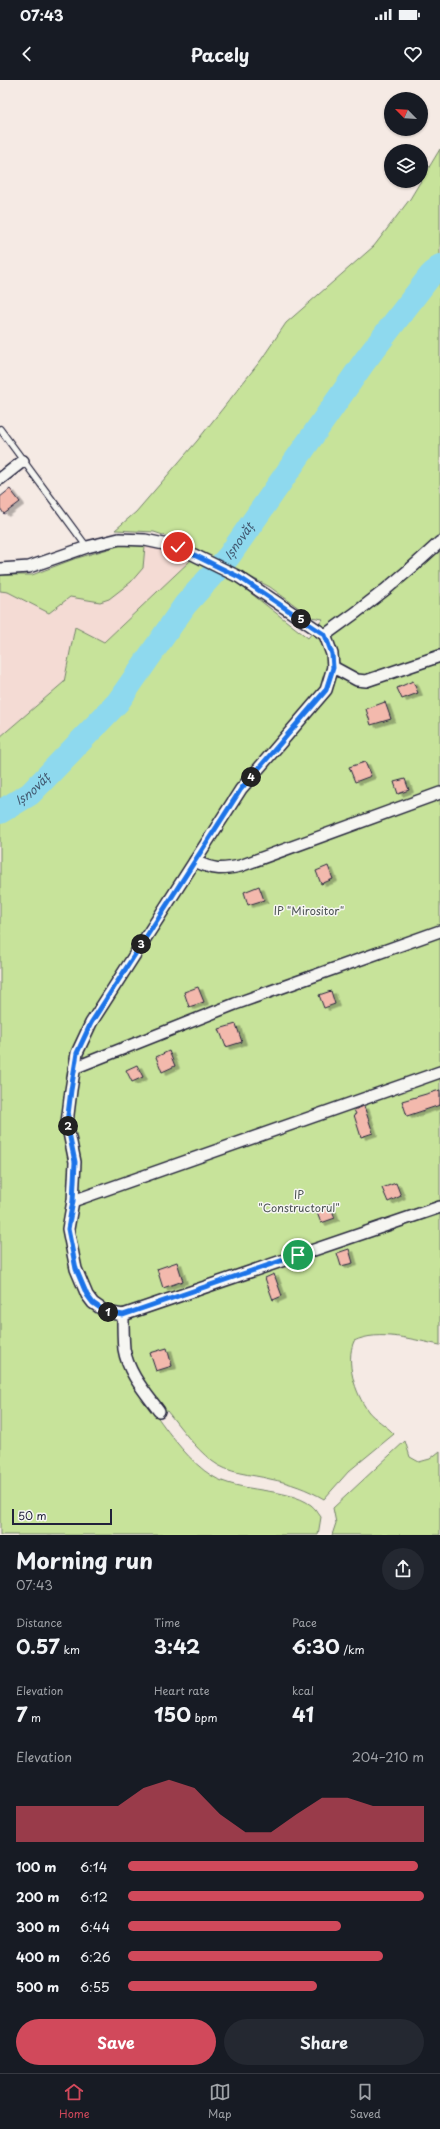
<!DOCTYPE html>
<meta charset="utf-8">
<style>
:root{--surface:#171b24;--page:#242831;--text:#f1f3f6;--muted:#9ea1a6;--line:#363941;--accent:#d1495b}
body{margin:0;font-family:"Playpen Sans",sans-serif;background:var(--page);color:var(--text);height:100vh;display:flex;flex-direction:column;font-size:15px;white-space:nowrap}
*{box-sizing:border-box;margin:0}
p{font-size:13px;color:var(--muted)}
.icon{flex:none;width:22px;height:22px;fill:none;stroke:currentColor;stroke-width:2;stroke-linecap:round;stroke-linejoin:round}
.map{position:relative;height:1455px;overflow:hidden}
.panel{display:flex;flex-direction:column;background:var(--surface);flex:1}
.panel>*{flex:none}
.needle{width:26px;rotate:294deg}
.controls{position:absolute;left:384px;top:12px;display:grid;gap:8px}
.controls a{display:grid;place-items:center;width:44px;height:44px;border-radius:50%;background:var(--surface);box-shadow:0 1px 3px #0004;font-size:20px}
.scale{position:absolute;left:12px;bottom:10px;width:100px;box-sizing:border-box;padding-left:4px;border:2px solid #22223b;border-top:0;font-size:11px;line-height:14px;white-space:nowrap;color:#22223b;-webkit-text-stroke:3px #f6f6f2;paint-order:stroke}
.pin{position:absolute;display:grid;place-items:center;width:34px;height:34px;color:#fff;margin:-17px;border:2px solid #fff;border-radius:50%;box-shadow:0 1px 4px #0007}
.km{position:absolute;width:20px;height:20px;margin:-10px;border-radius:50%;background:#222;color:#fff;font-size:11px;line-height:20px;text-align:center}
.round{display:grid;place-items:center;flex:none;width:42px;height:42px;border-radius:21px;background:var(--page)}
.headline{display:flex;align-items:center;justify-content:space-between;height:68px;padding:0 16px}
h1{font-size:22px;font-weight:700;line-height:30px}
.stats{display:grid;grid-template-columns:repeat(3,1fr);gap:6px;height:68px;padding:4px 16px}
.stats div{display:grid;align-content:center}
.stats b{font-size:20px;font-weight:700}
.stats small{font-size:11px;font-weight:400}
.stats p{font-size:11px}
.chart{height:112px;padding:8px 16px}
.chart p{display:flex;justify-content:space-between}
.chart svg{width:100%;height:72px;margin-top:4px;fill:var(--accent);opacity:.7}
.button{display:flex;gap:8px;margin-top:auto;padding:8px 16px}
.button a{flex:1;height:46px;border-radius:24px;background:var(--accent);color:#fff;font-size:16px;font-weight:700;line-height:46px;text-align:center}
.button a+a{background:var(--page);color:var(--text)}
ul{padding:0 16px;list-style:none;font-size:13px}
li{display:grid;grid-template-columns:64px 48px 1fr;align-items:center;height:30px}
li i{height:10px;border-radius:5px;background:var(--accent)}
.status{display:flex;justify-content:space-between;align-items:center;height:28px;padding:0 20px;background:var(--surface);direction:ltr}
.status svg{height:11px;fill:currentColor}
header{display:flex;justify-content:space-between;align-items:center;height:52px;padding:0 16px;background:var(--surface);font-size:18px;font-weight:700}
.tabs{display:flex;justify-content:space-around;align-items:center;height:56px;border-top:1px solid var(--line);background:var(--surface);font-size:11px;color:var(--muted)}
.tabs a{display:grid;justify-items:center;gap:2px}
.tabs .on{color:var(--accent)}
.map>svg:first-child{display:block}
.built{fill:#f4dbd4}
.green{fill:#c7e39a;stroke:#74826a}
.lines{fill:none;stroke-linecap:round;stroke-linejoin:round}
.river{stroke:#8ed9ee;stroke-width:24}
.building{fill:#f3b9ad;stroke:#22223b;filter:url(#shadow)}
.lane-casing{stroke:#22223b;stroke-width:8}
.street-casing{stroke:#22223b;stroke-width:14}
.lane{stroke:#f6f6f2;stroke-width:5.5}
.street{stroke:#f6f6f2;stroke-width:11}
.route-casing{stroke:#fff;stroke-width:8}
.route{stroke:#1a73e8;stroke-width:5}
.labels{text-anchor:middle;stroke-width:3;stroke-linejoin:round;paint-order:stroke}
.park-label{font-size:11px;fill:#4b5253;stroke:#f6f6f2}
.water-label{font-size:12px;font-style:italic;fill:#425971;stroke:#f6f6f2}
</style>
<div class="status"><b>07:43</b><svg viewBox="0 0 49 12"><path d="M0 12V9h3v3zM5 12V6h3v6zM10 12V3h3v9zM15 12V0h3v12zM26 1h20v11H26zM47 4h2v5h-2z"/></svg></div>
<header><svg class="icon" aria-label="back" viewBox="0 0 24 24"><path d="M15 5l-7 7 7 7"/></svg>Pacely<svg class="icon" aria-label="heart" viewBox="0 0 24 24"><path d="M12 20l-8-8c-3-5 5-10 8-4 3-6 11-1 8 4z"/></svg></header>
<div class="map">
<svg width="440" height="1455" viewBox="0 0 440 1455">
<defs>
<filter id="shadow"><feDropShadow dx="4.5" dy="2.5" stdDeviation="0" flood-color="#0004"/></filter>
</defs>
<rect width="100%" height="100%" fill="#f5eae4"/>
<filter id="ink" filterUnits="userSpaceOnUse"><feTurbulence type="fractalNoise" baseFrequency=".025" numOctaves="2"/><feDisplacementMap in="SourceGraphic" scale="8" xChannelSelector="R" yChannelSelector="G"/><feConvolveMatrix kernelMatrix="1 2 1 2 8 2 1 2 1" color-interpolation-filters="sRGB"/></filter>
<g filter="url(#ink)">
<polygon class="built" points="145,466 161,468 192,479 104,562 75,547 64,602 0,657 0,511 8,512 49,533 70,517 100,522 143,488"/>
<g class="green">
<path d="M440 69V1265C414 1260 379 1249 354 1261 345 1282 355 1313 368 1331 373 1338 387 1346 394 1354L349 1391 324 1419C307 1409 290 1403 270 1399 251 1394 228 1394 212 1381 194 1367 181 1348 167 1331L156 1335C170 1355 191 1383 212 1396 239 1413 286 1407 311 1425 315 1428 318 1433 321 1437L318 1455H0V657L64 602 75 547 104 562 192 479 239 504 308 558 323 539 311 537 270 507 178 460 154 452 115 450 136 432 197 361 261 280 286 243 374 166 410 119Z"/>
<polygon points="122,465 145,466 143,488 131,502 109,519 100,522 70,517 49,533 8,512 0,511 0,495 32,495 74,479"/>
<polygon points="405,1361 410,1377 419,1382 430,1379 440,1371 440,1455 332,1455 336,1443 333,1428"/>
</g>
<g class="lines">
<path class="river" id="s1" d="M0 732 30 714 118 622 185 525 229 476 364 282 430 196 440 186"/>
</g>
<g class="building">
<polygon points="10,409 20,422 4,434 0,428 0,417"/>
<polygon points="413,601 418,613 402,619 397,608"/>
<polygon points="385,622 391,639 371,645 366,629"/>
<polygon points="365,682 371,696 355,702 349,687"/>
<polygon points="405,699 409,710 398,714 394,702"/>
<polygon points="328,786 333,799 321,804 316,791"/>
<polygon points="259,806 264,820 248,825 244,812"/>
<polygon points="198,907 204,922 189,927 184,912"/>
<polygon points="331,911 335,924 324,928 319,915"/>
<polygon points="236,944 242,962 226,967 219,949"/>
<polygon points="169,971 175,986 162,992 156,977"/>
<polygon points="137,985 143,997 132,1002 126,990"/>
<polygon points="440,1010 440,1025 407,1036 402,1021"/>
<polygon points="364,1026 373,1053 361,1057 354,1035 356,1034 354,1030"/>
<polygon points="396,1103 401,1116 388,1122 382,1108"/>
<polygon points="330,1125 335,1138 321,1143 316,1130"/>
<polygon points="349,1169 353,1183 341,1186 337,1173"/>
<polygon points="177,1182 183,1201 163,1208 157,1189"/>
<polygon points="274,1194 282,1216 273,1220 265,1198"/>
<polygon points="167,1268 172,1286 156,1291 150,1273"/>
</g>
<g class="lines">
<defs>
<polyline id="lane" points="0,349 87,467"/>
<g id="street">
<polyline points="0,399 23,381"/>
<polyline points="0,489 29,487 87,467 119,459 145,460 178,467 239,497 325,555 332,574 333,587 326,610 241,709 91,943 77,973 71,1010 67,1043 75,1082 73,1121 68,1149 76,1189 87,1215 93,1223 106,1232 123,1235 440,1127"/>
<path d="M325 555C365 527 404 496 440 462"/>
<polyline points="333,587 357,600 366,601 440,576"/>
<path d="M195 781C213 790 221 790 240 786L440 713"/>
<polyline points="74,988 235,924 440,851"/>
<polyline points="73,1121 440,992"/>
<path d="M123 1235C123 1246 123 1258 124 1269 128 1293 145 1312 159 1331"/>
</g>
</defs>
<use href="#lane" class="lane-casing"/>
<use href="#street" class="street-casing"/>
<use href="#lane" class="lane"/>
<use href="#street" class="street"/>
</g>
</g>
<g class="lines" filter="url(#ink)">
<defs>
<polyline id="route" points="178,467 239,497 325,555 332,574 333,588 326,610 241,709 91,943 77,973 71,1010 67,1043 75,1082 73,1121 68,1149 76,1189 87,1215 93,1223 106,1232 123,1235 298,1175"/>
</defs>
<use href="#route" class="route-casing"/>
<use href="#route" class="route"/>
</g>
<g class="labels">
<g class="park-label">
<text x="309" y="835">IP "Mirositor"</text>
<text x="299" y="1119">IP<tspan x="299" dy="13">"Constructorul"</tspan></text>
</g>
<g class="water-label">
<text dy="4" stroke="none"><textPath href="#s1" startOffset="364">Ișnovăț</textPath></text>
<text dy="4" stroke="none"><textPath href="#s1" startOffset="40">Ișnovăț</textPath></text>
</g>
</g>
</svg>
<div class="controls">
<a><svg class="needle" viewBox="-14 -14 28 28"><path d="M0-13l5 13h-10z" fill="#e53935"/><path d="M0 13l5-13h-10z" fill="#9ea1a6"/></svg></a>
<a><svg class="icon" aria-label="layers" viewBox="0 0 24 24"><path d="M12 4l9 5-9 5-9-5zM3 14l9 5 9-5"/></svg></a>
</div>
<div class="scale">50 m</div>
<div class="pin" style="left:298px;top:1175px;background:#1e9e55"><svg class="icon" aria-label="arrive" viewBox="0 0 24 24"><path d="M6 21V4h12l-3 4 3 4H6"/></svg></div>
<div class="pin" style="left:178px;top:467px;background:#d93025"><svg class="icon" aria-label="check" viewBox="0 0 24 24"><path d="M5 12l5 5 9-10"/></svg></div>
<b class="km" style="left:108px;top:1232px">1</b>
<b class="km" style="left:68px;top:1046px">2</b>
<b class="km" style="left:141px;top:864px">3</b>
<b class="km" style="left:251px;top:697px">4</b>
<b class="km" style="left:301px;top:539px">5</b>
</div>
<section class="panel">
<div class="headline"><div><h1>Morning run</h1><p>07:43</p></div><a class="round"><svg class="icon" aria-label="share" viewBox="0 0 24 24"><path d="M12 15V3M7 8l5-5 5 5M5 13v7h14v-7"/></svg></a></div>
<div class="stats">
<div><p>Distance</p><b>0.57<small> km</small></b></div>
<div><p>Time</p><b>3:42</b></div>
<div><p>Pace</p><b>6:30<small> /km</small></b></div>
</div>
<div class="stats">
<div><p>Elevation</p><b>7<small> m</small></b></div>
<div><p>Heart rate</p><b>150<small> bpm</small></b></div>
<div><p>kcal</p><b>41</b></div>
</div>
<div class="chart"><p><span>Elevation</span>204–210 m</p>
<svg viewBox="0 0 160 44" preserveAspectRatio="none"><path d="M0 44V22L10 22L20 22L30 22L40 22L50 11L60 6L70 11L80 27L90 38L100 38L110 27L120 17L130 17L140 22L150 22L160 22V44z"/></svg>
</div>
<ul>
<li><b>100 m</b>6:14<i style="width:98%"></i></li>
<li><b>200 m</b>6:12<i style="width:100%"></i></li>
<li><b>300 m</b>6:44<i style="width:72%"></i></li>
<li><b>400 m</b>6:26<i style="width:86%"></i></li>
<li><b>500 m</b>6:55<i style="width:64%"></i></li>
</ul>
<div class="button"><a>Save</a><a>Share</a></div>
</section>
<nav class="tabs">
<a class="on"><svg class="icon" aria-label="home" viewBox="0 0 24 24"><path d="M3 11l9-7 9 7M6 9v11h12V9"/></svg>Home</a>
<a><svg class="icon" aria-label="map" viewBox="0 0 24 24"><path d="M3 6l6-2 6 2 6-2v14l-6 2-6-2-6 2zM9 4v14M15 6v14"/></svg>Map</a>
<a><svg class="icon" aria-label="saved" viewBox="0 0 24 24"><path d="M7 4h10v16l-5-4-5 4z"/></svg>Saved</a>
</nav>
